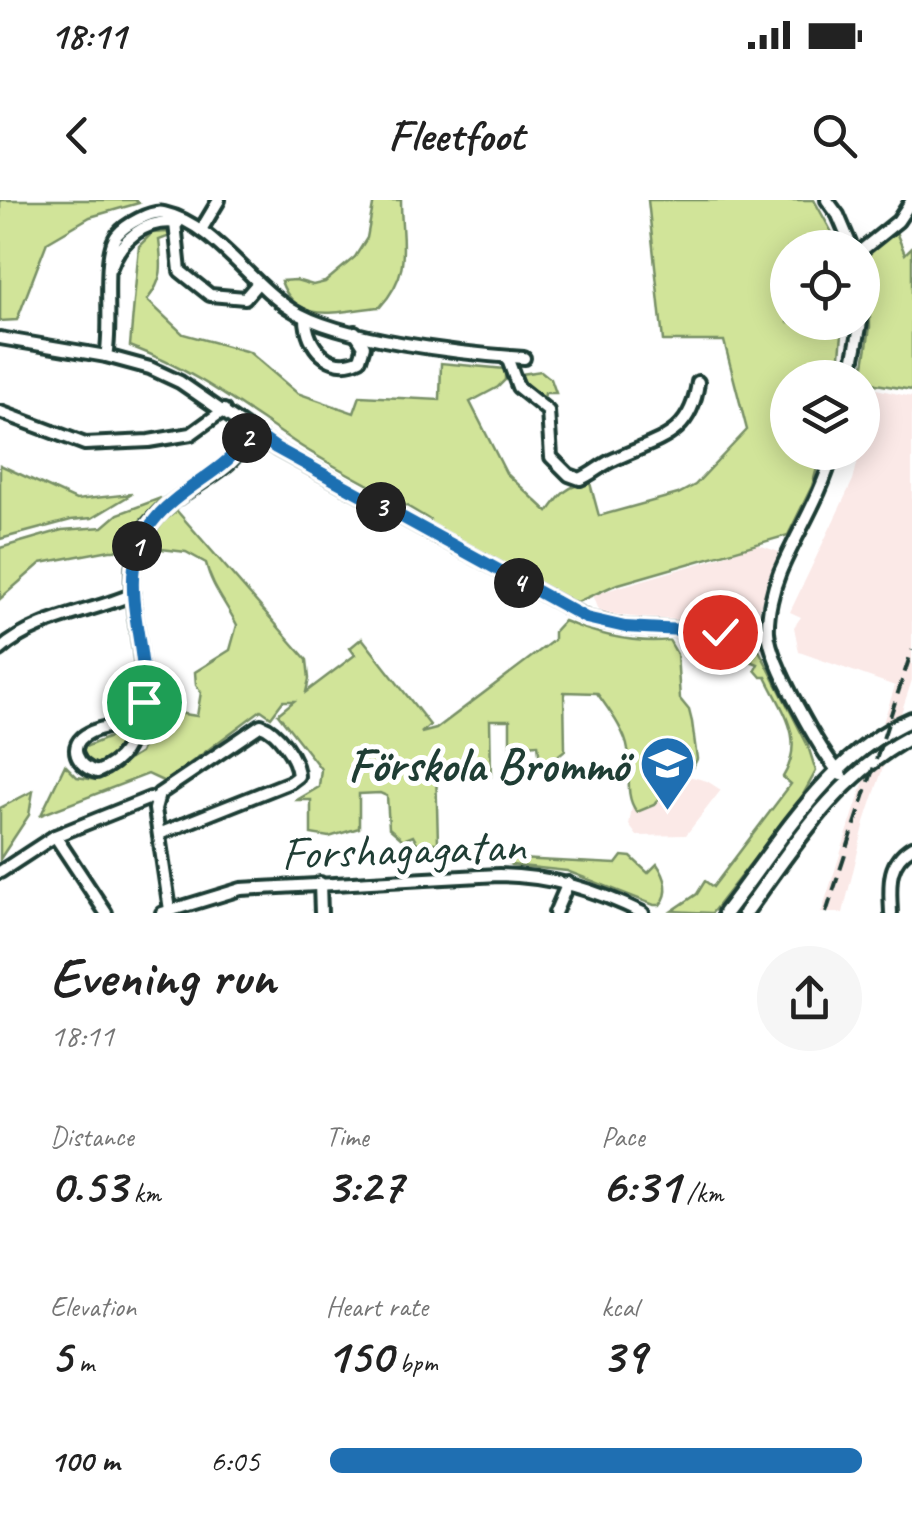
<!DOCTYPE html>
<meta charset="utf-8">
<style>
:root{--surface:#fff;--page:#f6f6f6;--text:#222;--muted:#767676;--accent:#1f6fb2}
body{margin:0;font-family:Caveat,sans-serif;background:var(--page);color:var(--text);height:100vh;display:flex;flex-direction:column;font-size:38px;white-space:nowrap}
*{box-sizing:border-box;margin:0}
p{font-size:32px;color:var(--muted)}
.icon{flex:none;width:55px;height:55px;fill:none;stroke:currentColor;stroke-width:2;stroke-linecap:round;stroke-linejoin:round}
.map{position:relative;height:713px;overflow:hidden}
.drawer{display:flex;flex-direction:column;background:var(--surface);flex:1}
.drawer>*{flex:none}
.buttons{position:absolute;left:770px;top:30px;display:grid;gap:20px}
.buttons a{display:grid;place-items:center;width:110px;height:110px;border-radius:50%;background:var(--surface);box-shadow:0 5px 25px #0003;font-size:50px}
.pin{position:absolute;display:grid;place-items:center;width:85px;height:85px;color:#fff;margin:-42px;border:5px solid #fff;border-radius:50%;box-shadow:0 2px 10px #0007}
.km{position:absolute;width:50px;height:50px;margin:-25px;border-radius:50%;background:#222;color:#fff;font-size:28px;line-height:50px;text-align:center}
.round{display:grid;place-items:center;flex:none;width:105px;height:105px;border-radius:52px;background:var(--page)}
.headline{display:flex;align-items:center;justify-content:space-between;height:170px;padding:0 50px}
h1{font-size:55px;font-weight:600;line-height:75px}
.stats{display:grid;grid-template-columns:repeat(3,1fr);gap:15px;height:170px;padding:10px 50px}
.stats div{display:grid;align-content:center}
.stats b{font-size:50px;font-weight:600}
.stats small{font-size:28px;font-weight:400}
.stats p{font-size:28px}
ul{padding:0 50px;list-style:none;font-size:32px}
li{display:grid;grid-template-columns:160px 120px 1fr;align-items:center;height:75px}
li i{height:25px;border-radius:12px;background:var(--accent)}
.status{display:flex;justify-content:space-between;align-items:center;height:70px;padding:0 50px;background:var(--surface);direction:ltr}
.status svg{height:28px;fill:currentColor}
header{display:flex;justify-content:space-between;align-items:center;height:130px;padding:0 50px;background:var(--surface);font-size:45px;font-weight:600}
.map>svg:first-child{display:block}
.built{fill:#fbe9e7}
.green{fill:#d1e499;stroke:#789066;stroke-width:2.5}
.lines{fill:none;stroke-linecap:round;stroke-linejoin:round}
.minor-casing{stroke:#1f3d34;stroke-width:18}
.tertiary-casing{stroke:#1f3d34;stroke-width:20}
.minor{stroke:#fff;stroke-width:10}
.tertiary{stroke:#fff;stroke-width:12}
.rail{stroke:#1f3d34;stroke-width:4;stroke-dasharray:15 8;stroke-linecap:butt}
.route-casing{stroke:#fff;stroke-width:20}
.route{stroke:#1f6fb2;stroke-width:12}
.labels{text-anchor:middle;stroke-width:10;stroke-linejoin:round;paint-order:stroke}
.poi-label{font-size:48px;font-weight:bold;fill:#1f3d34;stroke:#fff;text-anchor:end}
.street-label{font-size:48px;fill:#1f3d34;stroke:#fff}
</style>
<div class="status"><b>18:11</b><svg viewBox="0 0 49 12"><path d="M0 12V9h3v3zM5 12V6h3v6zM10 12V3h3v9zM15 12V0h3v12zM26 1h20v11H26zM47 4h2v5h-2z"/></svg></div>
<header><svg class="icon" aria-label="back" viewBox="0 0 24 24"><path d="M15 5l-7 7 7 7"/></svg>Fleetfoot<svg class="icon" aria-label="search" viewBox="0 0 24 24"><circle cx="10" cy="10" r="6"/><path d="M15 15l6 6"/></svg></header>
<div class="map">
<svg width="912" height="713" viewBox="0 0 912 713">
<rect width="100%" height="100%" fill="#fff"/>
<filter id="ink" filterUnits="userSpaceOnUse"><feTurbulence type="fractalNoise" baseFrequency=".01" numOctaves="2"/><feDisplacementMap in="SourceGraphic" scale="20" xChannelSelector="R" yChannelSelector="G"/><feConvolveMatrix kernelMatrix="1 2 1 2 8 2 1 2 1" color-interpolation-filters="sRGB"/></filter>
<g filter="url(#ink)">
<g class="built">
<polygon points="876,189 912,197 912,480 865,622 843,713 821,713 895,486 799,452 794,427 801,417 790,412 853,280"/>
<polygon points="756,344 779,352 757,416 751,421 679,423 599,413 592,395 711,360"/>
<polygon points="674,572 707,581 721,590 686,635 637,636 629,625 633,601"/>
</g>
<g class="green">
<polygon points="0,0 135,0 139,3 90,17 47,42 17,120 0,121"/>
<path d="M374 0H401C401 46 413 70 380 107 344 109 298 129 281 81L296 80 313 85 325 82 355 57 367 38Z"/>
<path d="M648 0H814L840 47 788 48V122L843 123 838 177 788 178V252L821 253 812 286 788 335 615 385 573 404 429 324 430 320C387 293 339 271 296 243 237 204 198 172 130 146L139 46 152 33 167 32 170 36 159 40C162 66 164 79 147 100L183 134 249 152 297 193 354 213 360 196 440 200 441 163 505 169V180L498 187 470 202 506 273 548 312C560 295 568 284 590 283L599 316 678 294 695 285 747 230 724 141H663Z"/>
<polygon points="896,32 905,54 912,47 912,190 876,184 862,178 870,127 869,50"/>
<polygon points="541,171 551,179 556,193 545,193 544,199 526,184 521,174"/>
<polygon points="0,265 76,300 132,294 92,318 71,320 0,339"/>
<polygon points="161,298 133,328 123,350 110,350 41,363 0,399 0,348 62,330 103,327 118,314"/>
<path d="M177 311 307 460 309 479 306 492 355 455 350 448 362 438 430 525 421 533 436 529 554 440V432L564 421C596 434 633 444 669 440L677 454 680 499 689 510 692 522 697 559 693 567 679 571 654 605 637 612C623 595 632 570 628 550 625 530 608 509 597 493L564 492 565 550 555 558 540 562 538 544 523 545V559L510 561V520H490L491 576 458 577V567L436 568 438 643H417L413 636 403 640 389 628 387 596 380 593 359 594V628L329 637 311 634V600H297L319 587 321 569 278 514 294 501H283L271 517 261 510 165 582 148 574 41 615 65 565 77 577 96 580 140 553 150 528 163 519 164 511 197 516 201 492 196 485 195 472 230 450 237 425C226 403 211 386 206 363L186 352 145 347 165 320Z"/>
<path d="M686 440 730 443 759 450 808 546 816 571 800 600 712 713 672 711 697 694 705 681 713 687 791 584 783 577C806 539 783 512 766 477H761L755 470 758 464 728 452 685 449 682 446Z"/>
<polygon points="122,532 127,532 126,543 111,561 88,565 82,556 85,547"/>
<polygon points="33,591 29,615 0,659 0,608"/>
<path d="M512 655 518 659 616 664 622 656 631 657 648 673 657 664C666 677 671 693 660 705H654L567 671 511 665 506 661Z"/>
</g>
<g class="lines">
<defs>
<g id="minor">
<polyline points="827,0 838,15 852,48"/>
<polyline points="175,23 180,71 210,95 245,98 257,84"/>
<polyline points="201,30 219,0"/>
<polyline points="862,50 898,21 912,0"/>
<path d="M111 67C121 39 146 18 178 23"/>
<path d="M306 118C306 146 330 174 360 159L364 146 355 132"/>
<polyline points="0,138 106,156 150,168 180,182 277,249 587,418 625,427 768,434"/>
<path d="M106 156C113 125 101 55 117 35 125 25 151 10 164 13 214 24 249 83 292 110 339 140 466 154 524 158"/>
<path d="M507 157 518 187 548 211 551 257 569 275 580 279C593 274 602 264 615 259 658 239 691 237 698 182"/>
<polyline points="850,178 861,122"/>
<polyline points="0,212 85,244 149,241 191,234 224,210"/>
<path d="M833 252C822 295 797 332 780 372 773 389 767 414 768 432 770 463 820 551 841 575"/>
<path d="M0 450C36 418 88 413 131 395"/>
<path d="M137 521C122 524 103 526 89 533 65 545 78 567 97 572 124 561 129 546 137 520 155 464 122 408 135 352 146 305 197 291 229 263 238 254 245 242 251 231"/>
<path d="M159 634 290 582 298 576C297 558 278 531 261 525L159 594 155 609 170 710"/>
<polyline points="55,636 106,713"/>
<polyline points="0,672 55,636 150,598 155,600"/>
<polyline points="320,683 321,713"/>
<path d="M162 713 241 689 499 675C552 676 596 690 643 713"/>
<polyline points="555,713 568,683"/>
<path d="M891 713C890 686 886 663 912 647"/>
</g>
<g id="tertiary">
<path d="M725 713C779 644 828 555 912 519"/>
<path d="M745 713C793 647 837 575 912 536"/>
</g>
</defs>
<use href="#minor" class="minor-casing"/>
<use href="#tertiary" class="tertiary-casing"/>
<use href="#minor" class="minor"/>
<use href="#tertiary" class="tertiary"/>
<polyline class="rail" points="826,713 912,450"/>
</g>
</g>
<g class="lines" filter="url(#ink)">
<defs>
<path id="route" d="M144 502C148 427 102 360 172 302 205 274 226 270 252 231L276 248 586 418 625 427 720 432"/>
</defs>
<use href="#route" class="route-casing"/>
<use href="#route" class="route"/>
</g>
<defs>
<symbol id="school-pin" viewBox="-11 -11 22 30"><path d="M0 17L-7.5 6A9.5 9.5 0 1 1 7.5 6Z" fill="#1f6fb2" stroke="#fff"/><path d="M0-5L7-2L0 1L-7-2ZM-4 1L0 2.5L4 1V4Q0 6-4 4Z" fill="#fff"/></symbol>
</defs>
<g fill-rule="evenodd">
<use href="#school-pin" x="636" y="532" width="63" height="86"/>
</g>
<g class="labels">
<g class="poi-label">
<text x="628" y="581">Förskola Brommö</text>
</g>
<g class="street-label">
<text transform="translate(403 648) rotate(-2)" y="17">Forshagagatan</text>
</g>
</g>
</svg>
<div class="buttons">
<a><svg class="icon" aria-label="locate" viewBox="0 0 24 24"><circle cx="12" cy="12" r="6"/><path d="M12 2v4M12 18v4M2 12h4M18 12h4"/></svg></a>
<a><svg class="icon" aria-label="layers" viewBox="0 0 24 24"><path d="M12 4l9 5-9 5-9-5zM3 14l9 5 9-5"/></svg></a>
</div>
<div class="pin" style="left:144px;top:502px;background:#1e9e55"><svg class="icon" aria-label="arrive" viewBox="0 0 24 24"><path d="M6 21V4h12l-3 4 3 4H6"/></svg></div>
<div class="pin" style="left:720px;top:432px;background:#d93025"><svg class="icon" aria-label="check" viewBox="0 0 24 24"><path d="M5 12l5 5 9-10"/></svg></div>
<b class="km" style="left:137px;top:346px">1</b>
<b class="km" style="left:247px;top:238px">2</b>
<b class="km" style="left:381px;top:307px">3</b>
<b class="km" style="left:519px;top:383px">4</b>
</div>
<section class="drawer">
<div class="headline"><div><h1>Evening run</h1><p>18:11</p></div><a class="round"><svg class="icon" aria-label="share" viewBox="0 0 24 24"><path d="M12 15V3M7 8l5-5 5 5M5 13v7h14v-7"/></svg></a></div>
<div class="stats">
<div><p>Distance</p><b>0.53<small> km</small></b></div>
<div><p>Time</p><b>3:27</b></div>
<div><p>Pace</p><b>6:31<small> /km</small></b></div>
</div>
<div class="stats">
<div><p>Elevation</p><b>5<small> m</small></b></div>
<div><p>Heart rate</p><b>150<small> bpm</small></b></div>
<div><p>kcal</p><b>39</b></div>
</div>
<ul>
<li><b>100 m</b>6:05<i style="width:100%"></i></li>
</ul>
</section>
